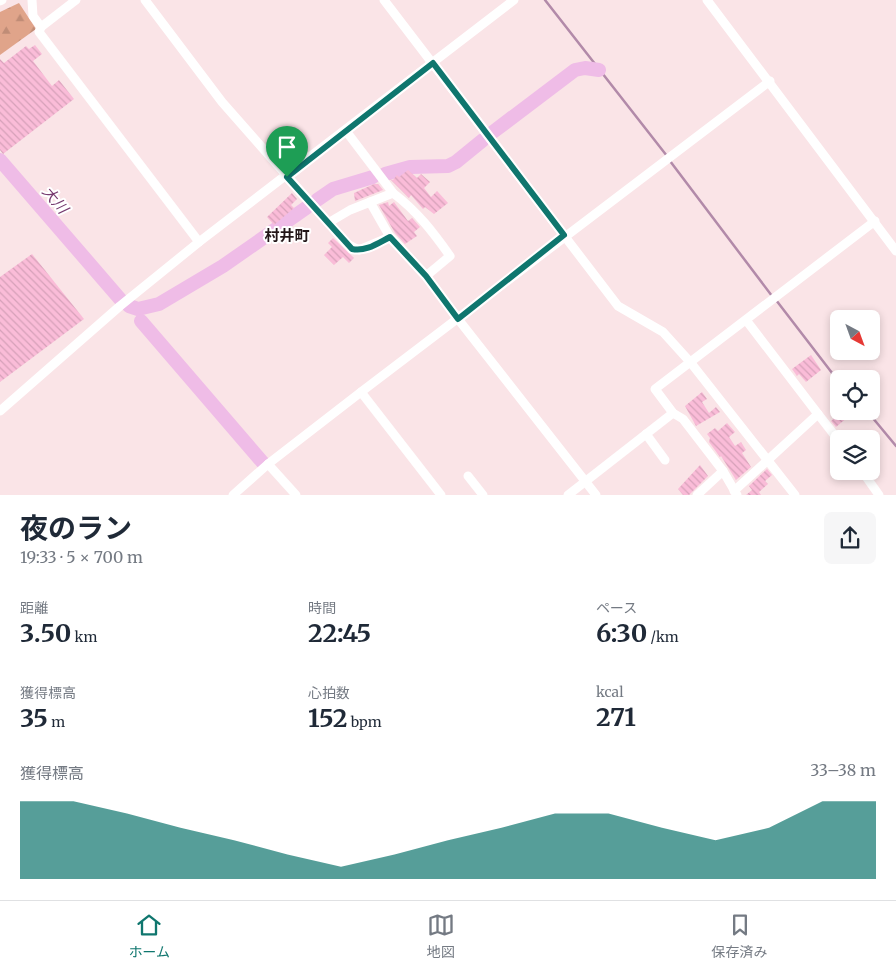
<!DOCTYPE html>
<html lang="ja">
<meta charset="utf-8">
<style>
:root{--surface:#fff;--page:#f6f6f7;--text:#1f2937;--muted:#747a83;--line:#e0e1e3;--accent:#0f766e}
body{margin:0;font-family:Merriweather,"Noto Sans JP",serif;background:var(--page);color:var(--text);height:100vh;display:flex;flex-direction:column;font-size:19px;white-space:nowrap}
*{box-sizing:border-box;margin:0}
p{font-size:16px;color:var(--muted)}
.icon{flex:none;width:28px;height:28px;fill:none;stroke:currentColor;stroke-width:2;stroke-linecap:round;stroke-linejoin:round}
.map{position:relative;height:495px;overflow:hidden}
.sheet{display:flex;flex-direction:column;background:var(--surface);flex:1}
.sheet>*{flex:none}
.needle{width:32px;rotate:139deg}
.controls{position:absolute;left:830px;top:310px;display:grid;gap:10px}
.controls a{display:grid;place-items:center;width:50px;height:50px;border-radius:8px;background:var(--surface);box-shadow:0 2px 8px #0003;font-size:25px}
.pin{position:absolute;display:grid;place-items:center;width:42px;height:42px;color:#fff;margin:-51px -21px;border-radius:50% 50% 50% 0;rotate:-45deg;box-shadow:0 0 5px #0007}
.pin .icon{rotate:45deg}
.round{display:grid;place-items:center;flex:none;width:52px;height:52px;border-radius:8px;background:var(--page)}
.summary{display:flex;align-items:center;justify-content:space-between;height:85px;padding:0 20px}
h1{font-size:28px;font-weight:700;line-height:38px}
.metrics{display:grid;grid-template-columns:repeat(3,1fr);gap:8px;height:85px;padding:5px 20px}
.metrics div{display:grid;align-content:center}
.metrics b{font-size:25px;font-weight:700}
.metrics small{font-size:14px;font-weight:400}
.metrics p{font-size:14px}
.chart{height:140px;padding:10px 20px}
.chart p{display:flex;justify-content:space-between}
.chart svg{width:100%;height:90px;margin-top:5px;fill:var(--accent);opacity:.7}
.tab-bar{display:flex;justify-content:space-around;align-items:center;height:70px;border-top:1px solid var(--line);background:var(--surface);font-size:14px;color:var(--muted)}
.tab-bar a{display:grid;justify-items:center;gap:2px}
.tab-bar .active{color:var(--accent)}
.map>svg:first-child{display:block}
.forest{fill:url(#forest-firs)}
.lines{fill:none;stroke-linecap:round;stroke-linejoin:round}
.stream{stroke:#b28aa9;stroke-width:2.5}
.river{stroke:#efbce7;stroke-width:14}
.building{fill:url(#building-back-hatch)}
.minor{stroke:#fff;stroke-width:9}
.route-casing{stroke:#fff;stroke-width:10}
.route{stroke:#0f766e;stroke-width:6}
.labels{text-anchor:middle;stroke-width:4;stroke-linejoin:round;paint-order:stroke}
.water-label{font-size:15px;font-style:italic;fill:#773b70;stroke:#fff}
.neighbourhood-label{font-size:15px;font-weight:bold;fill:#221618;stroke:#fff}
</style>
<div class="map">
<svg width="896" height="495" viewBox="0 0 896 495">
<defs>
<pattern id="forest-firs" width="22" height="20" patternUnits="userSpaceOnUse" patternTransform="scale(1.25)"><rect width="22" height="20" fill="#e0a48a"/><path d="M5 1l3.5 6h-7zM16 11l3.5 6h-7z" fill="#c08c76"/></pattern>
<pattern id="building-back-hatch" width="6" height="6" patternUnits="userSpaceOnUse" patternTransform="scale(1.25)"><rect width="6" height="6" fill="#fabcd8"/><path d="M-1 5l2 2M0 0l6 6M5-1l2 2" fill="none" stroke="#d6a1b9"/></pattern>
</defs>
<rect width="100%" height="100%" fill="#fae4e7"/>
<polygon class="forest" points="19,3 36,29 0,55 0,12"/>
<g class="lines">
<g class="stream">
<polyline points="545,0 667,156"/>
<polyline points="670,161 772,296"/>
<polyline points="776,300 839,382"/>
<polyline points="867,411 896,446"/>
</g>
<g class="river">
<polyline points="493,132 575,70 585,68 599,70"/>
<polyline points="0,160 120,299"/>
<polyline points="385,174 410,167 448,166 456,162 483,140"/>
<polyline points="317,200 333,189 373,177"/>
<polyline points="129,306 138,309 159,304 223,266 306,208"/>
<polyline points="141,321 264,464"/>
</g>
</g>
<g class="building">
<polygon points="35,45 42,54 33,61 52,86 59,80 74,99 3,154 0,150 0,59 4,63 26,46 29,49"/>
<polygon points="408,170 417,178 421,174 430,182 424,188 431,197 437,191 448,203 434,214 425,207 423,209 411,195 409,198 390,179 393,180 397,175 399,177"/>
<polygon points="374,184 378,184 383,190 355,201 354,193"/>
<polygon points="292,193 297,199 291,205 294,208 274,225 267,217"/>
<polygon points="388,202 389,206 394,202 408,221 412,218 420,227 414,232 417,236 405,244 395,233 379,205"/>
<polygon points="333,238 354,258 349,263 343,257 334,265 324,255 332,247 328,243"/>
<polygon points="32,254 84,319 0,382 0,277"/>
<polygon points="811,355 821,370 806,382 799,374 797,376 792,369"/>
<polygon points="702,392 707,399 702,402 709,413 716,407 720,412 696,426 685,406"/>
<polygon points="839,400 839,411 855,411 836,427 831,421 837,416 830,407"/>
<polygon points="727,423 735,432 729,437 735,446 741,442 746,450 742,453 751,467 736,480 721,456 720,457 709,442 710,438 707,434 715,428 718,431"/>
<polygon points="700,465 708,476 689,495 683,495 678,489"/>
<polygon points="767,469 772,475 765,481 768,484 759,492 761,495 746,495 752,490 749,486"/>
</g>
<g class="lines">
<g class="minor">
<polyline points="32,0 33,16 41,27"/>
<polyline points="76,0 41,27 39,32 199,242"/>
<polyline points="145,0 222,102 347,244 359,250 390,237 426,276 458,319 596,495"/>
<polyline points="384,0 618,306 663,332 691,363 795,495"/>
<polyline points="707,0 896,251"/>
<polyline points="0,1 2,0"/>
<polyline points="346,131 393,193"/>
<polyline points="370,202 390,237"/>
<path d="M328 223 350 210 393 193C417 211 433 232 450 256L426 276"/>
<polyline points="361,392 441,495"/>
<polyline points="0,411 120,306 199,242 514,0"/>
<polyline points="818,414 839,441"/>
<polyline points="646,434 665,460"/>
<polyline points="268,464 296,495"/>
<polyline points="862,471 879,495"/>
<polyline points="468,476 483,495"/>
<polyline points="734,491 818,414 746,320"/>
<polyline points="233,495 268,464 361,392 770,81"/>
<polyline points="568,495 673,413"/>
<polyline points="697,495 723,471"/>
<polyline points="737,495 723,471 683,419 673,413 655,389 875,221"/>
</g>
</g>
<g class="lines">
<defs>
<path id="route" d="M433 63 564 235 458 319 426 276 390 237C378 243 366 252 352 249L287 177Z"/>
</defs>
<use href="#route" class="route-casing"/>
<use href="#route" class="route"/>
</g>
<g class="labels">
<g class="water-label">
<text transform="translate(55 200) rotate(50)" y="5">大川</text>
</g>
<g class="neighbourhood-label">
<text x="287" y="241">村井町</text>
</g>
</g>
</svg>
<div class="controls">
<a><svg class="needle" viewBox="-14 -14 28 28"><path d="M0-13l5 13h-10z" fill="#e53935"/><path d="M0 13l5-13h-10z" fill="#747a83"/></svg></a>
<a><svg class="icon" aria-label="locate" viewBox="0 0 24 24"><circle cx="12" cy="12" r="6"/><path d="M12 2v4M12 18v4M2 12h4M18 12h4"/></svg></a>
<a><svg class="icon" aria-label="layers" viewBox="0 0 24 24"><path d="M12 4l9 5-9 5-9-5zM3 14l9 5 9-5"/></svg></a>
</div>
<div class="pin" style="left:287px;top:177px;background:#1e9e55"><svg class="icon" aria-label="arrive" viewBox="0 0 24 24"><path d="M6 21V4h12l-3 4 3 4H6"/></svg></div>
</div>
<section class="sheet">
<div class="summary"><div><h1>夜のラン</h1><p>19:33 · 5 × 700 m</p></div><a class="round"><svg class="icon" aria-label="share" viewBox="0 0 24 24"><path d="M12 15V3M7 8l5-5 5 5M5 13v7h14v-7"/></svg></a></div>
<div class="metrics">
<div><p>距離</p><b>3.50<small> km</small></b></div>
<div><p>時間</p><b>22:45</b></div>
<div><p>ペース</p><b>6:30<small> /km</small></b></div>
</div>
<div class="metrics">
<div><p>獲得標高</p><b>35<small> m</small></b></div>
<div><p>心拍数</p><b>152<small> bpm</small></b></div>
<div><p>kcal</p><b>271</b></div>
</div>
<div class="chart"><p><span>獲得標高</span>33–38 m</p>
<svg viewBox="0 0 160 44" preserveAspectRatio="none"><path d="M0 44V6L10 6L20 12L30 19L40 25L50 32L60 38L70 32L80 25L90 19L100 12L110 12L120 19L130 25L140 19L150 6L160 6V44z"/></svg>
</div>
</section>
<nav class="tab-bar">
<a class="active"><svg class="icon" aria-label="home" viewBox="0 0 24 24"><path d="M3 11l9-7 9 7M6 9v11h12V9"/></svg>ホーム</a>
<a><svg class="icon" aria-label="map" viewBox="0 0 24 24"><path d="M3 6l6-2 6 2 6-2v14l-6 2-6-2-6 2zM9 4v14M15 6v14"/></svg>地図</a>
<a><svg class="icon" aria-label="saved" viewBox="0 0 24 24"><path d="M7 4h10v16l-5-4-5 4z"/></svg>保存済み</a>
</nav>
